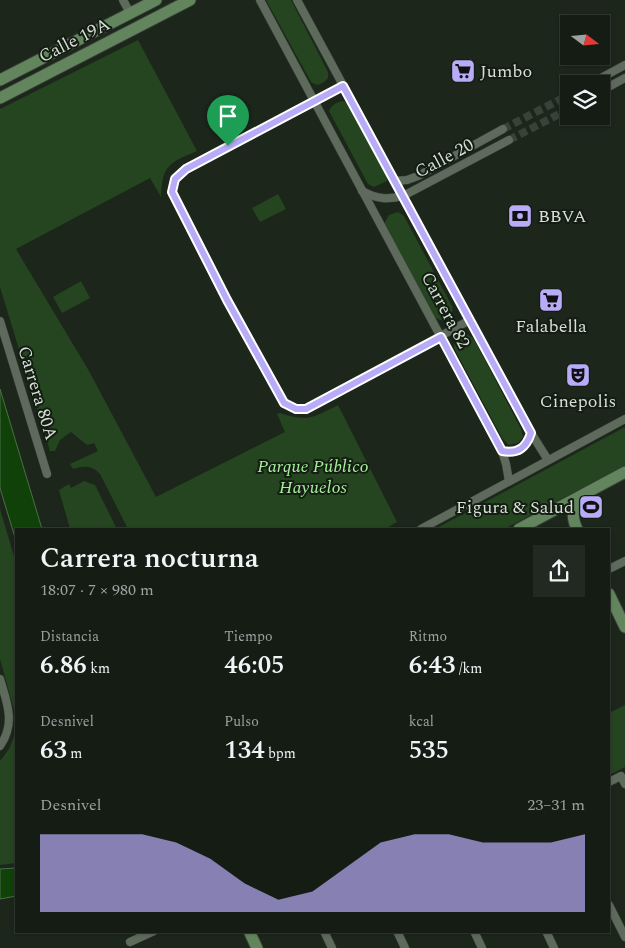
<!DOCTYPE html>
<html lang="es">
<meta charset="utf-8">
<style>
:root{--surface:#151c14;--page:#222922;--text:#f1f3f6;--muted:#9da1a0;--line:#343a34;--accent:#b8abf7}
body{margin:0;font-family:Spectral,serif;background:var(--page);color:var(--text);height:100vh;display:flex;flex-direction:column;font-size:19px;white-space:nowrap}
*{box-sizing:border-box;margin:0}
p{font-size:16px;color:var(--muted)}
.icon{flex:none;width:28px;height:28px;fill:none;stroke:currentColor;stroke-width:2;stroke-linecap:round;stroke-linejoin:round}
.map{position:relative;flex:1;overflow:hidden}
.sheet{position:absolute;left:15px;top:528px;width:595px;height:405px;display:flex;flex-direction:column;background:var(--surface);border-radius:0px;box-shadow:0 1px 4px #0004,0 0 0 1px var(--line)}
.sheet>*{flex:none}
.needle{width:32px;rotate:106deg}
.fabs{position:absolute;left:560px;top:15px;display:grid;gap:10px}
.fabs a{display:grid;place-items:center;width:50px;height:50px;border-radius:0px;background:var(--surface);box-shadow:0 1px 4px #0004,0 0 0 1px var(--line);font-size:25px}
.pin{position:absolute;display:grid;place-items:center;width:42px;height:42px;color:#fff;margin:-51px -21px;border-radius:50% 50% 50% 0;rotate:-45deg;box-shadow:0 0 5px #0007}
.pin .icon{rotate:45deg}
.round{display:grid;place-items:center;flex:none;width:52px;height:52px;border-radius:0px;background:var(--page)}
.summary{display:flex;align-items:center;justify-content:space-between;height:85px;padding:0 25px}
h1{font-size:28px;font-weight:600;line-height:38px}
.figures{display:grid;grid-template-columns:repeat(3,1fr);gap:8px;height:85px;padding:5px 25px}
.figures div{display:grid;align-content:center}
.figures b{font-size:25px;font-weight:600}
.figures small{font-size:14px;font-weight:400}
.figures p{font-size:14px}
.chart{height:140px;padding:10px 25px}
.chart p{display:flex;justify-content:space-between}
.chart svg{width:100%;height:90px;margin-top:5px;fill:var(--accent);opacity:.7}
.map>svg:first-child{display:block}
.green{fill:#24451f}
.water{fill:#0f4108;stroke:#4b7046}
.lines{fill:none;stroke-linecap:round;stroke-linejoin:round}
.street-tunnel{stroke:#384237;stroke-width:8;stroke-dasharray:8 4;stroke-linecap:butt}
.street-casing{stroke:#394138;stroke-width:9}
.secondary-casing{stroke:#394138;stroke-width:13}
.street{stroke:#5e6a5c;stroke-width:8}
.secondary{stroke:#62855d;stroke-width:11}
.route-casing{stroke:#fff;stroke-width:10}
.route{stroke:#b8abf7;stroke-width:6}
.labels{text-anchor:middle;stroke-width:4;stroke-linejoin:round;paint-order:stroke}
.street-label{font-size:18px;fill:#d7ded6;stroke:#131d12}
.poi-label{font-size:18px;fill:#d7ded6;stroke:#131d12;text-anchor:start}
.park-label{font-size:18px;font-style:italic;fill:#a6ed9c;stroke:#131d12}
</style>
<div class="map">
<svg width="625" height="948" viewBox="0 0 625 948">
<rect width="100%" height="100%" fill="#1c261b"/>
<g class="green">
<polygon points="266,0 291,0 328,72 328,78 323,83 317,85 311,82"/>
<path d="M138 40 197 151C170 163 162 164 161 197L150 178 16 249 89 371 156 497 285 432 277 414 280 413C308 422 312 418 338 405L397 522 385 529H128L100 474C91 465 84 466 73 469L70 464 98 451 94 443 87 445 71 432 60 440 55 451H50L0 287V109Z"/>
<path d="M342 101 347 102 387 175V181L374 187 368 184 329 111C332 105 335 103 342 101Z"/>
<polygon points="278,194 286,209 260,222 252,208"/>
<polygon points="398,212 404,216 453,308 450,318 443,321 433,317 385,227 385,222 389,215"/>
<polygon points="81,281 90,298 62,313 53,297"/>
<polygon points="463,334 468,335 474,339 521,429 523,437 518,443 509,445 502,438 454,348 455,338 458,335"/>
<polygon points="625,427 625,465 504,529 435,529"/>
<polygon points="84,481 95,485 117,529 70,529 59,490 69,484 71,488"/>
<polygon points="0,509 16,563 16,717 0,659"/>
<polygon points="625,705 625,767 609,775 609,713"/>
<polygon points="16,731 16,863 0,865 0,761 9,749"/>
</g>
<g class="water">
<polygon points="0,389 42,529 16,529 16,541 0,488"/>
<polygon points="16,868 16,896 0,899 0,869"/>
</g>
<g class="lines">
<g class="street-tunnel">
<polyline points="503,129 567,96"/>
<polyline points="509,140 569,109"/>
</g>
<defs>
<g id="street">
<polyline points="123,0 130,13"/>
<polyline points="260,0 502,451 506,464 509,481"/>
<polyline points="297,0 531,433 548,460"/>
<polyline points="590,84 625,65"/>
<path d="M343 86 186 169C177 176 173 181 172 193L227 299 285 403 296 409H306L470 320"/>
<polyline points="601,91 625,78"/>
<polyline points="567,96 569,95"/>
<polyline points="395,181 407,180 418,176 503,129"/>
<path d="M362 191C377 199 387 200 403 196L509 140"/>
<polyline points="0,321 47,474"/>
<path d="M502 451C518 455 526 448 531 433"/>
<polyline points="421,529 625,419"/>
<polyline points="609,569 625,561"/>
<path d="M0 679C7 703 16 723 0 746"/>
<polyline points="609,782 621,776 625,784"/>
<polyline points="609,905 625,937"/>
<polyline points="324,931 332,948"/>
<polyline points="397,931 405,948"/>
<polyline points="474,931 482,948"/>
<polyline points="546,931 554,948"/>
<polyline points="130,942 154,931"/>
</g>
<g id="secondary">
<polyline points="0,80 156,0"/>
<polyline points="0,98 190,0"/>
<polyline points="519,529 625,472"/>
<path d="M577 529C571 516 572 508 582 497"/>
<polyline points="609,594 625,627"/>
<polyline points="249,931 257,948"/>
</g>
</defs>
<use href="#street" class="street-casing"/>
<use href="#secondary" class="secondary-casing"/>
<use href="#street" class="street"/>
<use href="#secondary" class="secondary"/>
</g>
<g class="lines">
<defs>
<path id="route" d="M343 86 531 433C526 448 518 454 502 451L441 337 306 409H296L284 403 227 300 172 192 175 179 186 169Z"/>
</defs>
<use href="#route" class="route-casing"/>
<use href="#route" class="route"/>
</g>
<defs>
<symbol id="supermarket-square" viewBox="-11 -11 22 22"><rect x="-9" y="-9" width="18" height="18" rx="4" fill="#b8abf7" stroke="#131d12"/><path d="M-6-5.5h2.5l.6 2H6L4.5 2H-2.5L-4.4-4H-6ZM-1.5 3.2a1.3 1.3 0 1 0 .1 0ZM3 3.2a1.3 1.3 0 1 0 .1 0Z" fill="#111"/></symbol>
<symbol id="bank-square" viewBox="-11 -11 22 22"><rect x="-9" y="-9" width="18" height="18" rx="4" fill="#b8abf7" stroke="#131d12"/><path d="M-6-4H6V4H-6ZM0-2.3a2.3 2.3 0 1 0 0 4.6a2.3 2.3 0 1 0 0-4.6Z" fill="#111"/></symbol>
<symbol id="theatre-square" viewBox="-11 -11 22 22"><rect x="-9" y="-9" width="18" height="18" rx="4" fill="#b8abf7" stroke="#131d12"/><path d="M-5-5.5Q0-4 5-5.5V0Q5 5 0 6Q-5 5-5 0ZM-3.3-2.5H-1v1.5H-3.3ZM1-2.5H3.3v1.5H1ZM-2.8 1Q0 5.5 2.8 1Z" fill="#111"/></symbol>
<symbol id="stadium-square" viewBox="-11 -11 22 22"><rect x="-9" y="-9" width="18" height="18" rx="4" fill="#b8abf7" stroke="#131d12"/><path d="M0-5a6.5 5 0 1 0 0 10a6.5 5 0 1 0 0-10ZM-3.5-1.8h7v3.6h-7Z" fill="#111"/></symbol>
</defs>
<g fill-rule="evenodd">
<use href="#supermarket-square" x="449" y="57" width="28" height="28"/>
<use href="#bank-square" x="506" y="202" width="28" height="28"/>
<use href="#supermarket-square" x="537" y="286" width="28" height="28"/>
<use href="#theatre-square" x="564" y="361" width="28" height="28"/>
<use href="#stadium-square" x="577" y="493" width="28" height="28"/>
</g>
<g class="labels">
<g class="street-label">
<text transform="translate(74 40) rotate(-27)" y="6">Calle 19A</text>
<text transform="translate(444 158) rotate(-28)" y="6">Calle 20</text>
<text transform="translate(446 310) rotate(62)" y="6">Carrera 82</text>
<text transform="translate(38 393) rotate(73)" y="6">Carrera 80A</text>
</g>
<g class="poi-label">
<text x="480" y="77">Jumbo</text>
<text x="538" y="222">BBVA</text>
<text x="551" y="332" text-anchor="middle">Falabella</text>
<text x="578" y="407" text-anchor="middle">Cinepolis</text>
<text x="574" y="513" text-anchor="end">Figura &amp; Salud</text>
</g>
<g class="park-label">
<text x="313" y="472">Parque Público<tspan x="313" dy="21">Hayuelos</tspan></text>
</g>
</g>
</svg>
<div class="fabs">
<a><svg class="needle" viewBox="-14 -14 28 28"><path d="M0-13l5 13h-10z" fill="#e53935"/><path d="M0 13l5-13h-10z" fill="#9da1a0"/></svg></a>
<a><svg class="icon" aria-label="layers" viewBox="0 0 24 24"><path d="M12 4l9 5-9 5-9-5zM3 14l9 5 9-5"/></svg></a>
</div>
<div class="pin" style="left:228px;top:146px;background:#1e9e55"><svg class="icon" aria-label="arrive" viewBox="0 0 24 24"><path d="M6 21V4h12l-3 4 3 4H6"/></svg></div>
<section class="sheet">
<div class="summary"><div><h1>Carrera nocturna</h1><p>18:07 · 7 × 980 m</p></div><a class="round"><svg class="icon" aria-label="share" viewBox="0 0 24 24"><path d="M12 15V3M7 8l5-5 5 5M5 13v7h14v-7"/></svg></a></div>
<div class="figures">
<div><p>Distancia</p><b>6.86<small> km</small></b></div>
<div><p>Tiempo</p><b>46:05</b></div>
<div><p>Ritmo</p><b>6:43<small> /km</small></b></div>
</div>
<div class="figures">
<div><p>Desnivel</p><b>63<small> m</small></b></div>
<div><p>Pulso</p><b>134<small> bpm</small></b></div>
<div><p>kcal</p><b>535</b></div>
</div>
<div class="chart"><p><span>Desnivel</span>23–31 m</p>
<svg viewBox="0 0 160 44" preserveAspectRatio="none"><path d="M0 44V6L10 6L20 6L30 6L40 10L50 18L60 30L70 38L80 34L90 22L100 10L110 6L120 6L130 10L140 10L150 10L160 6V44z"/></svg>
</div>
</section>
</div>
